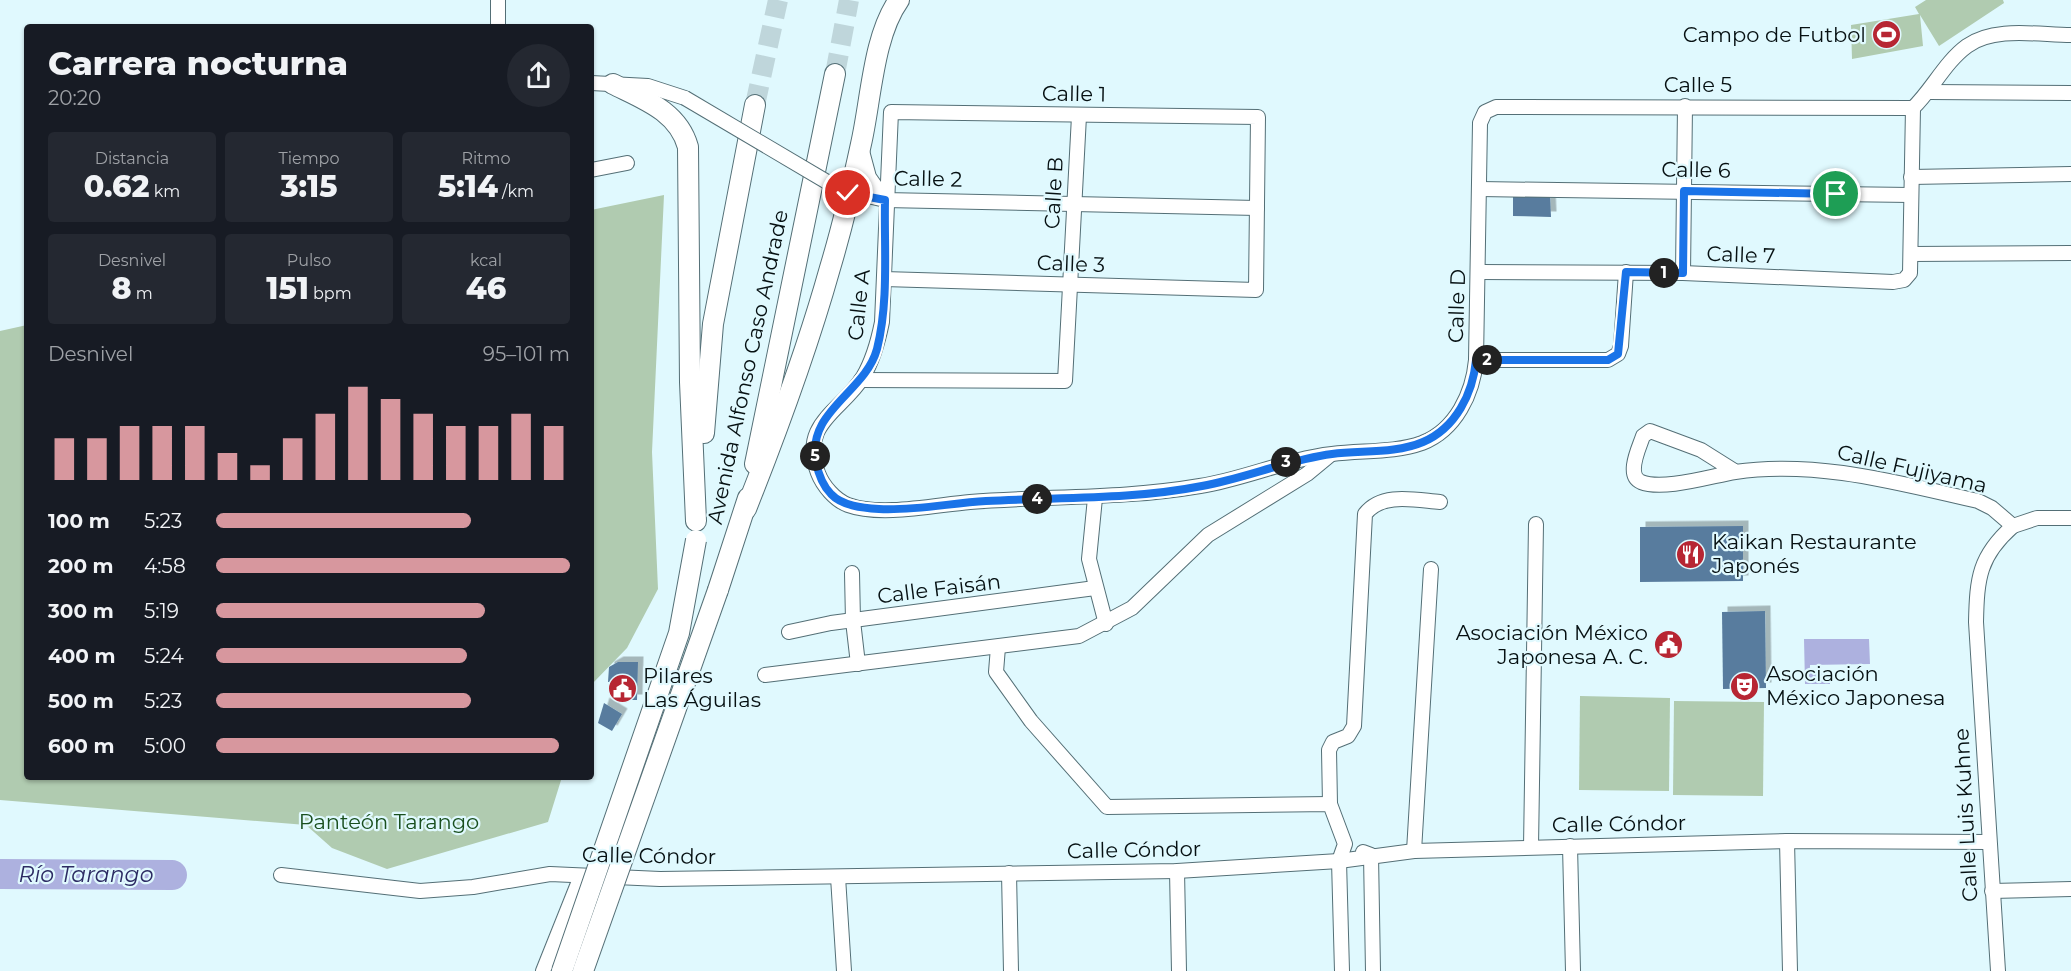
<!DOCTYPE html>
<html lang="es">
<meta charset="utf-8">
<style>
:root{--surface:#171b24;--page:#242831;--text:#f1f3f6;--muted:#9ea1a6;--accent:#d7979e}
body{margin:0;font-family:Montserrat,sans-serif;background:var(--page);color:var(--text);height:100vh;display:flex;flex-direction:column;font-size:22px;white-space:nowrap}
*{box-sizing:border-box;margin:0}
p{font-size:20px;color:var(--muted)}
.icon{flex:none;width:33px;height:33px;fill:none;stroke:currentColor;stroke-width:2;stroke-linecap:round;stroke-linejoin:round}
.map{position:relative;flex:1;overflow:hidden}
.panel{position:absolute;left:24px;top:24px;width:570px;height:756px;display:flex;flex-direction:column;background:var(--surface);border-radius:6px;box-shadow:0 2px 4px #0004}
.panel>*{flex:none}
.pin{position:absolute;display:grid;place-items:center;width:51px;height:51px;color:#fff;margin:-26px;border:3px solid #fff;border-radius:50%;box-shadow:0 2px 6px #0007}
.km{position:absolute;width:30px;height:30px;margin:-15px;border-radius:50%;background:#222;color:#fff;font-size:16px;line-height:30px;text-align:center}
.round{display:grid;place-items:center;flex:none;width:63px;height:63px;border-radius:32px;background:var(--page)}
.headline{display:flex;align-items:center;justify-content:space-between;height:102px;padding:0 24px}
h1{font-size:33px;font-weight:800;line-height:45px}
.figures{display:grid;grid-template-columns:repeat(3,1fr);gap:9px;height:102px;padding:6px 24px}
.figures div{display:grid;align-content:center;border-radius:6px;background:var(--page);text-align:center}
.figures b{font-size:30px;font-weight:800}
.figures small{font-size:16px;font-weight:400}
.figures p{font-size:16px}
.chart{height:168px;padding:12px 24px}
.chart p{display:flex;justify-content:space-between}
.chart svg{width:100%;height:108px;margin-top:6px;stroke:var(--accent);stroke-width:6}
ul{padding:0 24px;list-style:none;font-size:20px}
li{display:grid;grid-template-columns:96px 72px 1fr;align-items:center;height:45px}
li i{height:15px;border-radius:8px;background:var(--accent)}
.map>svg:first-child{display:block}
.green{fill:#b0cbb0}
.water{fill:#adb1df}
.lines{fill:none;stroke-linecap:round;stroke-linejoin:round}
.river{stroke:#adb1df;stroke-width:30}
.building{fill:#587c9e;filter:url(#shadow)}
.secondary-tunnel{stroke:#bfd6db;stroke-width:20;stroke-dasharray:20 10;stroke-linecap:butt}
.street-casing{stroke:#546f76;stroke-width:16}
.secondary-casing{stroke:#546f76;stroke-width:22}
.street{stroke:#fff;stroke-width:14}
.secondary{stroke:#fff;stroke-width:20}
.street-bridge-casing{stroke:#546f76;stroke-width:16;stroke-linecap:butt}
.secondary-bridge-casing{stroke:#546f76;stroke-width:22;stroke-linecap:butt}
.street-bridge{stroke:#fff;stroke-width:14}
.secondary-bridge{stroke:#fff;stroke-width:20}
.route-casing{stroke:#fff;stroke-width:12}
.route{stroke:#1a73e8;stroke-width:8}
.labels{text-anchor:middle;stroke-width:4.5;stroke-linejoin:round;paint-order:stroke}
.poi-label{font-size:21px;fill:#061012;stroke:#e0f9fe;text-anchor:start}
.street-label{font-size:21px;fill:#061012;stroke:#e0f9fe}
.park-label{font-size:21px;fill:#194f1e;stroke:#e0f9fe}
.water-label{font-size:22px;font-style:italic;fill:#2c2b63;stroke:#e0f9fe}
</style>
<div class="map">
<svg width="2071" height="971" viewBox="0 0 2071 971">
<defs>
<filter id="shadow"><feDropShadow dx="5.5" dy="-5.5" stdDeviation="0" flood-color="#0004"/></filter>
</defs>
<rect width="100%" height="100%" fill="#e0f9fe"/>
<g class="green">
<polygon points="1926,0 2003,0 2004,3 1939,46 1920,15 1923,46 1852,59 1851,25 1919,14 1915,7"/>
<polygon points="664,195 652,452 658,589 627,648 591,685 591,210"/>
<polygon points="27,325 27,777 562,777 548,822 387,869 332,848 306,825 0,800 0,331"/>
<polygon points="1580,696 1670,698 1669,791 1579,790"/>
<polygon points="1674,701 1764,702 1763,796 1673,795"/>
</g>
<polygon class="water" points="1804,639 1869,639 1870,664 1810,665 1810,671 1829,671 1830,684 1805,684"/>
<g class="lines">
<polyline class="river" points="0,874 172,875"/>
</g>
<g class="building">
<polygon points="1550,195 1551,217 1513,216 1513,196"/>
<polygon points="1743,526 1743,581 1640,582 1640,527"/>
<polygon points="1765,611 1766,688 1723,689 1722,612"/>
<polygon points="618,662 638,662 637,700 619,700 617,682 608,682 609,667"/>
<polygon points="604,703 622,714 612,731 598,723"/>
</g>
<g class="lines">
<g class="secondary-tunnel">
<polyline points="835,74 849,0"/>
<polyline points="755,105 778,0"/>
</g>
<defs>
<g id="street">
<polyline points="498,0 498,27"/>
<polyline points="591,83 648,86 685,98"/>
<polyline points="1930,92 2071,93"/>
<path d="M1913 108C1932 90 1945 62 1967 46 1994 26 2039 35 2071 35"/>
<polyline points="862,151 869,177 885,200"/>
<polyline points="591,170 627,163"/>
<polyline points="1911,177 2071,174"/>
<polyline points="1480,189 1911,195"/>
<polyline points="843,190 885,200 1257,208"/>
<polyline points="1911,254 2071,253"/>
<polyline points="1480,272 1683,273 1893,282 1904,280 1910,273 1913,108"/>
<polyline points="1683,273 1685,106"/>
<path d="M884 279 1256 290 1258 117 891 112 882 322C878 342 873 360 863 377 842 411 799 423 818 473 823 486 835 500 848 505 881 517 935 505 970 502 1047 496 1124 499 1200 486 1245 479 1287 459 1332 454 1362 450 1394 453 1422 443 1456 430 1473 393 1476 360L1480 123 1485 112 1496 107 1913 108"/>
<polyline points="1476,360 1608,360 1618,354 1621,346 1626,272"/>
<polyline points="861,380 1065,381 1079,116"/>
<path d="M1736 472 1701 450 1650 431 1643 436C1640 446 1625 475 1641 482 1663 491 1711 476 1735 472 1818 460 1898 483 1978 501L1992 508 2013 526 2037 518H2071"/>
<polyline points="1095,498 1089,559 1106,624"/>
<polyline points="852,573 853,621 858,664"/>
<polyline points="789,632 831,623 1095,588"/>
<polyline points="998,647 996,672 1031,721 1107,807 1330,804 1345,844 1339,861 1342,971"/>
<polyline points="765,675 1079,636 1132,608 1208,535 1307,474 1330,455"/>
<path d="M1330 804 1329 750 1333 742 1348 736 1354 726 1365 514C1382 492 1415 500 1440 502"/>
<polyline points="1787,841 1790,971"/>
<polyline points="1570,846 1573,971"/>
<polyline points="1531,847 1536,524"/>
<polyline points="1414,851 1431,569"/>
<polyline points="1363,852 1371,855 1373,971"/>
<polyline points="1177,871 1179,971"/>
<polyline points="1009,873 1011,971"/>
<polyline points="281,875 420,891 473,887 550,874 660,879 1177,871 1339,861 1414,851 1787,841 1989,842"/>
<polyline points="838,877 844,971"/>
<polyline points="1992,891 2071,889"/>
<polyline points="543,971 581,876"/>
<path d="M1998 971 1976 622C1977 578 1979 556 2013 526"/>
</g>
<g id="secondary">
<path d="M613 84C643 99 678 111 688 147L690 382 696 521"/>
<polyline points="704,433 713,324 755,105"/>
<polyline points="755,464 835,74"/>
<path d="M746 509C777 431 807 350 830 268 842 228 852 186 861 144 871 101 873 36 899 0"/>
<polyline points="718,590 748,498"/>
</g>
</defs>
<use href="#street" class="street-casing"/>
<use href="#secondary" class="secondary-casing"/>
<use href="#street" class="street"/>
<use href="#secondary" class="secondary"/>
<defs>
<polyline id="street-bridge" points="685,98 839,189"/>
<g id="secondary-bridge">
<polyline points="562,971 679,633 696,540"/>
<polyline points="583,971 718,590"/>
</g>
</defs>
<use href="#street-bridge" class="street-bridge-casing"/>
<use href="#secondary-bridge" class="secondary-bridge-casing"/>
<use href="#street-bridge" class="street-bridge"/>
<use href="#secondary-bridge" class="secondary-bridge"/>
</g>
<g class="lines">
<defs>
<path id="route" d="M848 193 885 200C884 249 889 301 877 349 865 393 806 411 816 462 818 472 823 486 831 494 842 506 863 508 879 509 914 511 951 503 986 501 1058 497 1131 500 1202 486 1246 478 1287 460 1332 454 1361 450 1395 454 1423 442 1456 428 1473 393 1476 360H1608L1618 354 1626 272 1683 273 1684 191 1836 194"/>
</defs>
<use href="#route" class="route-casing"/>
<use href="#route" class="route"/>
</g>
<defs>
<symbol id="stadium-disc" viewBox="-11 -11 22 22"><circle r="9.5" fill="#b72633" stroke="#e0f9fe"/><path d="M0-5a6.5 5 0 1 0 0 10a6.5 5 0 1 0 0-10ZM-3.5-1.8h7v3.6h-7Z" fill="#fff"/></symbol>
<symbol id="restaurant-disc" viewBox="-11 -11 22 22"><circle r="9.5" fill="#b72633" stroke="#e0f9fe"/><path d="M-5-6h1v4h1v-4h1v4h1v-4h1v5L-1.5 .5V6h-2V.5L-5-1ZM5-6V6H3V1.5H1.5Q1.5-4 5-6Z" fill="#fff"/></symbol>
<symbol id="civic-disc" viewBox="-11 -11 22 22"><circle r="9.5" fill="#b72633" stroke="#e0f9fe"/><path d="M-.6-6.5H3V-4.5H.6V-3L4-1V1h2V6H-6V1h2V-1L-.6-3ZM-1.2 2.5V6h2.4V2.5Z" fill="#fff"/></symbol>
<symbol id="theatre-disc" viewBox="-11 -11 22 22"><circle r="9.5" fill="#b72633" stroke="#e0f9fe"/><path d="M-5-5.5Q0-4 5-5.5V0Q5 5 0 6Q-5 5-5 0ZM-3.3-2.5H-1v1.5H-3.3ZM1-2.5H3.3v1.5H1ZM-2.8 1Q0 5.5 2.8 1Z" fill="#fff"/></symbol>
</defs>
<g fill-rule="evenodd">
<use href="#stadium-disc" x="1870" y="18" width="33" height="33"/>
<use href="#restaurant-disc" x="1674" y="538" width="33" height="33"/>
<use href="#civic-disc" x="1652" y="628" width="33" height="33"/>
<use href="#theatre-disc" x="1728" y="670" width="33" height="33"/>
<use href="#civic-disc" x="606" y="672" width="33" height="33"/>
</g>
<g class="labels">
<g class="poi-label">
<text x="1866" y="42" text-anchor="end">Campo de Futbol</text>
<text x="1712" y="549">Kaikan Restaurante<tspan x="1712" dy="24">Japonés</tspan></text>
<text x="1648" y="640" text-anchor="end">Asociación México<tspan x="1648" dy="24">Japonesa A. C.</tspan></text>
<text x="1766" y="681">Asociación<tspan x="1766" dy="24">México Japonesa</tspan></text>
<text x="643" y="683">Pilares<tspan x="643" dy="24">Las Águilas</tspan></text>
</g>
<g class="street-label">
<text x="1698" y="92">Calle 5</text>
<text transform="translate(1074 94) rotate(1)" y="7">Calle 1</text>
<text transform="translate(1696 170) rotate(1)" y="7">Calle 6</text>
<text transform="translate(928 179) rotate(1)" y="7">Calle 2</text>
<text transform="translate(1054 193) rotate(-87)" y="7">Calle B</text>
<text transform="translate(1741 255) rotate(2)" y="7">Calle 7</text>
<text transform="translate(1071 264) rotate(2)" y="7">Calle 3</text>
<text transform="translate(859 305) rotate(-84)" y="7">Calle A</text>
<text transform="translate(1457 306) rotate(-88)" y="7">Calle D</text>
<text transform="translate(748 367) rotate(-78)" y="7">Avenida Alfonso Caso Andrade</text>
<text transform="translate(1912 469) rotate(13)" y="7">Calle Fujiyama</text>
<text transform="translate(939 589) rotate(-7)" y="7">Calle Faisán</text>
<text transform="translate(1966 815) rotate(-93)" y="7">Calle Luis Kuhne</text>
<text transform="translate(1619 824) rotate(-1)" y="7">Calle Cóndor</text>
<text transform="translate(1134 850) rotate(-1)" y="7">Calle Cóndor</text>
<text transform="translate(649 856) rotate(1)" y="7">Calle Cóndor</text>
</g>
<g class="park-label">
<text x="389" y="829">Panteón Tarango</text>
</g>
<g class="water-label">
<text x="86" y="882">Río Tarango</text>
</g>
</g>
</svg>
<div class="pin" style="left:1836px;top:194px;background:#1e9e55"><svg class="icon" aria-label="arrive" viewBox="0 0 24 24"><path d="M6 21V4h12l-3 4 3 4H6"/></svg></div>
<div class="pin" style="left:848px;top:193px;background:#d93025"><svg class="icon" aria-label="check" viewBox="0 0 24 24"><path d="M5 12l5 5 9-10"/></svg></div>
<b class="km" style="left:1664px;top:273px">1</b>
<b class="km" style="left:1487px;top:360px">2</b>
<b class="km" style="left:1286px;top:462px">3</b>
<b class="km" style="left:1037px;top:499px">4</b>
<b class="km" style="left:815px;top:456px">5</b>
<section class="panel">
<div class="headline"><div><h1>Carrera nocturna</h1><p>20:20</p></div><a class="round"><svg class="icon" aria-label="share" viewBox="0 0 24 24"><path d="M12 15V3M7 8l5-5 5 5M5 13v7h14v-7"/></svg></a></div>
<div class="figures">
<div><p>Distancia</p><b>0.62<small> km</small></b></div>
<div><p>Tiempo</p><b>3:15</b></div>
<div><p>Ritmo</p><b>5:14<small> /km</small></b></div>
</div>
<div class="figures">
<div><p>Desnivel</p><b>8<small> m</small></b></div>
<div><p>Pulso</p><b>151<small> bpm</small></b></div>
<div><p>kcal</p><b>46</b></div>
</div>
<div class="chart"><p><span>Desnivel</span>95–101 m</p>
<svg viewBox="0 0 160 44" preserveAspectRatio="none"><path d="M5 44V27M15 44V27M25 44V22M35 44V22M45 44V22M55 44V33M65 44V38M75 44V27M85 44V17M95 44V6M105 44V11M115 44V17M125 44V22M135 44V22M145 44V17M155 44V22"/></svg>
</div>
<ul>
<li><b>100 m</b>5:23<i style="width:72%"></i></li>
<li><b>200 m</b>4:58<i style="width:100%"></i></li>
<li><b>300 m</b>5:19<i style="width:76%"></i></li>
<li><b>400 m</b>5:24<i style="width:71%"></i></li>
<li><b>500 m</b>5:23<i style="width:72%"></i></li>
<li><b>600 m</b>5:00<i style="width:97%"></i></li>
</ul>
</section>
</div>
